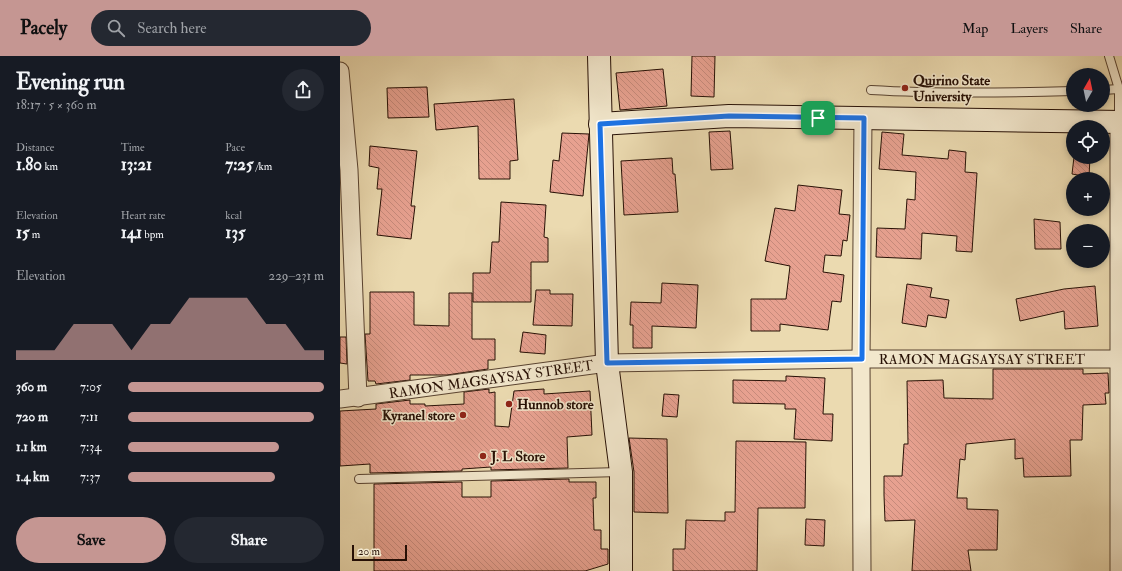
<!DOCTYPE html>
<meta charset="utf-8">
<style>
:root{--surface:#171b24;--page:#242831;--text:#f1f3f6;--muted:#9ea1a6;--accent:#c59692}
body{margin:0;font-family:"IM FELL Double Pica",serif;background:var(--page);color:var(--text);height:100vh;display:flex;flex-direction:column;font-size:15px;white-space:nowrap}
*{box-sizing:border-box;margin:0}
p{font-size:13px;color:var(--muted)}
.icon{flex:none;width:22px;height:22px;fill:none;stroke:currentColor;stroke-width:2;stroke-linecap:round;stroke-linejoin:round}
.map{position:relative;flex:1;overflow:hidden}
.sheet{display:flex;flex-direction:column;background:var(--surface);width:340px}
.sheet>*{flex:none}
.needle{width:26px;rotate:9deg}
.buttons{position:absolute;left:726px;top:12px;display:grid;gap:8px}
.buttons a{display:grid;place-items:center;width:44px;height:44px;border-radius:50%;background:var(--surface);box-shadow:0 2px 6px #0003;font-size:20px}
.scale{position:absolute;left:12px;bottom:10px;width:55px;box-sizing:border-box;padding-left:4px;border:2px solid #271005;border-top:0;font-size:11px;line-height:14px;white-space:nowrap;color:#271005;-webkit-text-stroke:3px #f2e7cc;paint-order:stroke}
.pin{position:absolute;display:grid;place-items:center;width:34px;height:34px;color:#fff;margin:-17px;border-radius:8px;box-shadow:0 2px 6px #0006}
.round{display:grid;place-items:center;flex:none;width:42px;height:42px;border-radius:21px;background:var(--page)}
.overview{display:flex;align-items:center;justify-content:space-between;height:68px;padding:0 16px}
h1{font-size:22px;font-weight:700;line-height:30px}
.figures{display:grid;grid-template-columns:repeat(3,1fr);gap:6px;height:68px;padding:4px 16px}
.figures div{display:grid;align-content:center}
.figures b{font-size:17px;font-weight:700}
.figures small{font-size:11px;font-weight:400}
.figures p{font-size:11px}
.chart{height:112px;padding:8px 16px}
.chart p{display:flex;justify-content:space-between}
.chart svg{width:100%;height:72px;margin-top:4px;fill:var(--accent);opacity:.7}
.primary-button{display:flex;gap:8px;margin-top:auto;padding:8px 16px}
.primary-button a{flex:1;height:46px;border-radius:24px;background:var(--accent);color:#111;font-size:16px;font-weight:700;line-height:46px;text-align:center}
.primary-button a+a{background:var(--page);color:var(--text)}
ul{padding:0 16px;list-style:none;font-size:13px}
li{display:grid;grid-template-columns:64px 48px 1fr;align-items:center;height:30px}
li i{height:10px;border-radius:5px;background:var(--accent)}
header{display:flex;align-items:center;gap:24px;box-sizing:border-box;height:56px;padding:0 20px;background:var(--accent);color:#111}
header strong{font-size:19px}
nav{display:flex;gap:22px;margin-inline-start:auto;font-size:14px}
.search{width:280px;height:36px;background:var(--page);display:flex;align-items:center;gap:10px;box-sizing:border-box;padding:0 14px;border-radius:22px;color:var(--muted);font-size:15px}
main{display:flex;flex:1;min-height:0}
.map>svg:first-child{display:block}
.building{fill:url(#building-back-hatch);stroke:#271005}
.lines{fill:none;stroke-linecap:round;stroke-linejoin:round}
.lane-casing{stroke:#584230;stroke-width:10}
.street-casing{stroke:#584230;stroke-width:19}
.secondary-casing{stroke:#271005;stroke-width:24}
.lane{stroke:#f2e7cc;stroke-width:8}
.street{stroke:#f2e7cc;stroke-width:17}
.secondary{stroke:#f2e7cc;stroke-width:22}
.route-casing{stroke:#fff;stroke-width:8}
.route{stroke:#1a73e8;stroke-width:5}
.poi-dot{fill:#8f2418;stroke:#f2e7cc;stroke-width:1.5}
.labels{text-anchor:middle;stroke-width:3;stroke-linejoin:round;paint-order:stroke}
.poi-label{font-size:14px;font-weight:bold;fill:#271005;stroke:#f2e7cc;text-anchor:start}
.street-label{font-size:14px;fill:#271005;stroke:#f2e7cc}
</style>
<header>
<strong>Pacely</strong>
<div class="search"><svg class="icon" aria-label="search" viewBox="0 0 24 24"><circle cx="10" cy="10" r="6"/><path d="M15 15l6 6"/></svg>Search here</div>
<nav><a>Map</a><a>Layers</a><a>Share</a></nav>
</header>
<main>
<section class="sheet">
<div class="overview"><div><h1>Evening run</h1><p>18:17 · 5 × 360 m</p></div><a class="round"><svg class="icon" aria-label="share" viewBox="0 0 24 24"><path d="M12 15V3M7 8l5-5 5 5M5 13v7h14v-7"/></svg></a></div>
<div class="figures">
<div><p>Distance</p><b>1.80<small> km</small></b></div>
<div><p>Time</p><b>13:21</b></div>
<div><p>Pace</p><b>7:25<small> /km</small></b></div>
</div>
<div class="figures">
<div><p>Elevation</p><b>15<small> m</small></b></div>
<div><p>Heart rate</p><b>141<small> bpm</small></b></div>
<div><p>kcal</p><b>135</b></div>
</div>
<div class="chart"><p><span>Elevation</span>229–231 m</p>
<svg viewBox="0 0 160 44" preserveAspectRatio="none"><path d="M0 44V38L10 38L20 38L30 22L40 22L50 22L60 38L70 22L80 22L90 6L100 6L110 6L120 6L130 22L140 22L150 38L160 38V44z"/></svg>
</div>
<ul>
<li><b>360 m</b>7:05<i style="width:100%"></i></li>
<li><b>720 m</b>7:11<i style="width:95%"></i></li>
<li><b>1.1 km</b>7:34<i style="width:77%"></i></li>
<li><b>1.4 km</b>7:37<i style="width:75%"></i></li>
</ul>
<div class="primary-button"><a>Save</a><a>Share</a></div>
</section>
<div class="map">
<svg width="782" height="515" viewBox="0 0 782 515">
<defs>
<pattern id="building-back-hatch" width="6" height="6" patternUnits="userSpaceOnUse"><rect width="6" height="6" fill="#e7a190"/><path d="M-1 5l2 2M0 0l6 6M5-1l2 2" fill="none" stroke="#c68a7b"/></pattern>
</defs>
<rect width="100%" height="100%" fill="#ebdab0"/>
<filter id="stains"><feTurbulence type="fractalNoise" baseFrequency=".005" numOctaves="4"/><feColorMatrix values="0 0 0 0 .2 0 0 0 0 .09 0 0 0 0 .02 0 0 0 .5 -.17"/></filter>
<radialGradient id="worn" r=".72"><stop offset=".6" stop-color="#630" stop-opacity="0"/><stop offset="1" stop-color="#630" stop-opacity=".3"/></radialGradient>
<g class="building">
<polygon points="352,0 375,0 374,41 351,40"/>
<polygon points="323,13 327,50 280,54 276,17"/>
<polygon points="87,31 89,61 48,62 47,32"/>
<polygon points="174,43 178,104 170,105 170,123 139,123 138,70 96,74 94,48"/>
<polygon points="390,75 393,113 371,114 369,76"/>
<polygon points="542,76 564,78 562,99 608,103 609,94 626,96 625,116 637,117 632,196 616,195 617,180 582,177 581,203 536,201 537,172 565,173 567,143 575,144 576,116 539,113"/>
<polygon points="222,77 249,78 243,140 210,136 213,104 219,105"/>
<polygon points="30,90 77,95 71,150 75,150 71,183 37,179 42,133 37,133 39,112 29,110"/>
<polygon points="734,101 750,101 749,121 732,118"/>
<polygon points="332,102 333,118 335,118 338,156 284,159 281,105"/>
<polygon points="458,129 502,134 499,158 510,159 507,185 503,184 501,200 485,199 483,216 504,219 501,246 492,245 488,274 440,268 440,275 411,275 411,243 446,243 450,210 425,205 435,152 455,155"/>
<polygon points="161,146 206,149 204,181 208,182 208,206 191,206 191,246 133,246 133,217 150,217 152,186 159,186"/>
<polygon points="694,163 720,166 721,193 695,193"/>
<polygon points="322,227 358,229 356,272 312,270 312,292 293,292 293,269 290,269 291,246 321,247"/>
<polygon points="567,228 592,232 590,241 609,244 606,262 588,259 586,271 562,267"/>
<polygon points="755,230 758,270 725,273 724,255 680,265 676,243 724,233"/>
<polygon points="196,234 210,234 210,238 233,238 232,270 193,269"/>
<polygon points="30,236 74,236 74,269 109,270 109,237 132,237 132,283 155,283 155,304 148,304 148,313 107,319 70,319 70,324 36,328 35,325 28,325 25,278 30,278"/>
<polygon points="183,276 206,279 205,298 180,296"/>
<polygon points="0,281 6,281 7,308 0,307"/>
<polygon points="653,313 743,313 743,318 768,317 769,337 765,337 766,348 743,349 742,384 730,384 731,420 684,421 683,402 675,403 675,383 626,388 625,404 620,403 617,442 627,442 627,453 658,454 657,494 628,494 631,515 572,515 575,464 545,465 544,439 544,420 562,420 564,388 568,388 567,325 603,324 604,342 653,343"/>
<polygon points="446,320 485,322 483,358 493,358 492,385 454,383 456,353 445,353 445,348 393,347 393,324 446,325"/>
<polygon points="149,333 149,337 155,336 155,370 169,371 174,335 204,333 204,338 250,335 252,379 227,381 228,412 151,414 151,411 122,413 122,415 30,417 30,408 0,410 0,355 36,353 36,348 70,344 70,348 85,348 85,350 124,348 124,336"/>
<polygon points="324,338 339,339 337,361 322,360"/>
<polygon points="289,382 327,383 328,457 294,456 294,416"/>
<polygon points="396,385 466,386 465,452 418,452 417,515 333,515 333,493 345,493 346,464 385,465 385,456 395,456"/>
<polygon points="229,423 229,426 256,426 256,442 253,442 254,474 261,474 261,493 268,493 268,508 245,515 34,515 34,428 122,426 122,441 151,441 151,425"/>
<polygon points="466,463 485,464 484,490 465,489"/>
</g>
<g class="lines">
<defs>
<g id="lane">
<polyline points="769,0 779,33 779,66"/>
<path d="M531 34C598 38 665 37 733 35"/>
<polyline points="763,34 779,33"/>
<polyline points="19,423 280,416"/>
</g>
<g id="street">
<polyline points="0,15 9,114 18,342"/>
<polyline points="0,343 267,307 521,303 782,303"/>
<polyline points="522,515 521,303 523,62"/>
<polyline points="779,515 779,66"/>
</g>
<g id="secondary">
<polyline points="259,0 267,307 281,416 281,515"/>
<polyline points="260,68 389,60 782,66"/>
</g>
</defs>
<use href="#lane" class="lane-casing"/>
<use href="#street" class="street-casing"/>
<use href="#secondary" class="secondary-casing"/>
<use href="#lane" class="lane"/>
<use href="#street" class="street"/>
<use href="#secondary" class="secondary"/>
</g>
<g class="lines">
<defs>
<polygon id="route" points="389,60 524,62 522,303 267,307 260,68"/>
</defs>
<use href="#route" class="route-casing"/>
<use href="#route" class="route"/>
</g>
<g class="poi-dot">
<circle cx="565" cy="32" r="4"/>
<circle cx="169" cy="348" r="4"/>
<circle cx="123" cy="359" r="4"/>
<circle cx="143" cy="400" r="4"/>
</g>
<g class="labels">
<g class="poi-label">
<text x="573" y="29">Quirino State<tspan x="573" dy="16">University</tspan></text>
<text x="177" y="353">Hunnob store</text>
<text x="115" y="364" text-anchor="end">Kyranel store</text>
<text x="151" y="405">J. L Store</text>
</g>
<g class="street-label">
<text x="642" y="308">RAMON MAGSAYSAY STREET</text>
<text transform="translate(151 323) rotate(-8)" y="5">RAMON MAGSAYSAY STREET</text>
</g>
</g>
<rect width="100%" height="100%" filter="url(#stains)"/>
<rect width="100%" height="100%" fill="url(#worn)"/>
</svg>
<div class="buttons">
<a><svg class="needle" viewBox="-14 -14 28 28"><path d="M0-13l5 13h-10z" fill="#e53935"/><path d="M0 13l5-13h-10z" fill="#9ea1a6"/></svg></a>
<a><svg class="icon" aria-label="locate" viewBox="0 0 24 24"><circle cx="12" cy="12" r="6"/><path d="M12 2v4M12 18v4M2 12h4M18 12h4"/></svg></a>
<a>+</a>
<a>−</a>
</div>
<div class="scale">20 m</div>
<div class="pin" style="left:478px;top:62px;background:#1e9e55"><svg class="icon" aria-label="arrive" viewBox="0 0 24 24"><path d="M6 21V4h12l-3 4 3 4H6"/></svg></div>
</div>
</main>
